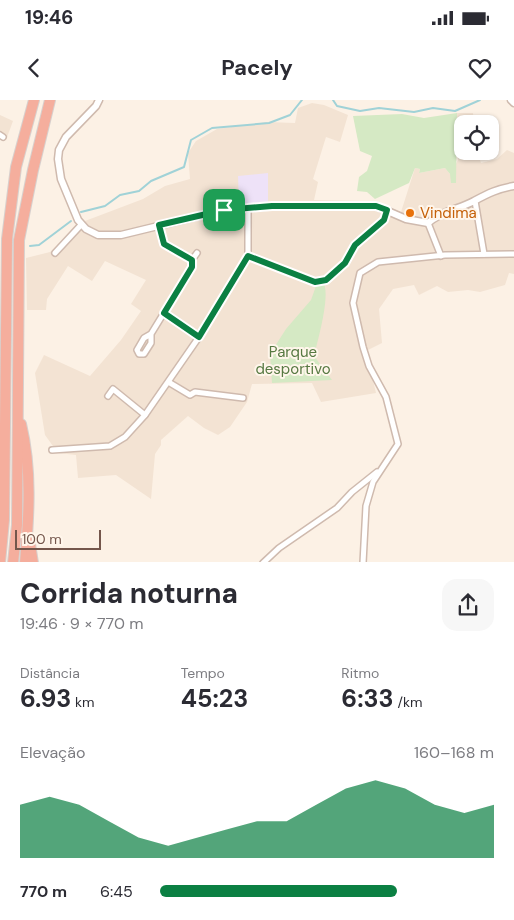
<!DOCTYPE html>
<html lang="pt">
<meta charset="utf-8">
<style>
:root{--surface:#fff;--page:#f7f7f7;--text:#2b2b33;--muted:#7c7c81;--accent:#0b8043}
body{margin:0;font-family:"DM Sans",sans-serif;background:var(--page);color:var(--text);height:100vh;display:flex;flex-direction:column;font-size:19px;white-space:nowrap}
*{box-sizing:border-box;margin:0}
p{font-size:16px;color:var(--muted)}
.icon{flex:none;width:28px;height:28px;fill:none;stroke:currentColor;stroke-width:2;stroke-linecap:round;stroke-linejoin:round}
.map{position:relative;height:462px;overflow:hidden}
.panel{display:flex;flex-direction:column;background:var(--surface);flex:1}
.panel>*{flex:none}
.controls{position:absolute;left:454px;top:15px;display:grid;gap:10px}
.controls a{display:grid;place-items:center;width:45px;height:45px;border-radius:10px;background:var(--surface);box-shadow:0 1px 4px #0004;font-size:25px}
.scale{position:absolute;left:15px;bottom:12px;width:86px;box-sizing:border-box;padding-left:5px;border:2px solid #74564b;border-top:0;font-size:14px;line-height:18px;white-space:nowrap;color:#74564b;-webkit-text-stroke:4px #fff6eb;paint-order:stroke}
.pin{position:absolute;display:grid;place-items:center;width:42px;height:42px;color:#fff;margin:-21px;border-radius:10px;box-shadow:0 2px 8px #0006}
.round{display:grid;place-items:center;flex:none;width:52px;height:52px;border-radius:15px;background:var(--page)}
.head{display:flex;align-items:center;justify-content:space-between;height:85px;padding:0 20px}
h1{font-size:28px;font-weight:700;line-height:38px}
.stats{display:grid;grid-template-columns:repeat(3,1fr);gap:8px;height:85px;padding:5px 20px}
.stats div{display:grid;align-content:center}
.stats b{font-size:25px;font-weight:700}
.stats small{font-size:14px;font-weight:400}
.stats p{font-size:14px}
.chart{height:140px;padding:10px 20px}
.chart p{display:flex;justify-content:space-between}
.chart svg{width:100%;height:90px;margin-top:5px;fill:var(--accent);opacity:.7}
ul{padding:0 20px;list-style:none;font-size:16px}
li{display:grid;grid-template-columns:80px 60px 1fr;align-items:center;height:38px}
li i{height:12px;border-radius:6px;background:var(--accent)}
.status{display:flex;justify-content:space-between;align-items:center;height:35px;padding:0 25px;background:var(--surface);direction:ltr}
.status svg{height:14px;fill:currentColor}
header{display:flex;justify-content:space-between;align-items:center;height:65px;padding:0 20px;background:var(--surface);font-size:22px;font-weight:700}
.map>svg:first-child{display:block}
.residential{fill:#f3e3d3}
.education{fill:#eee2f8}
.green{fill:#d5e9c4}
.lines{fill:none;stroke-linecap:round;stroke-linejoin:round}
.stream{stroke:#a0d2d7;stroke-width:2}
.minor-casing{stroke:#cfbaae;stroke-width:8}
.tertiary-casing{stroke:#cfbaae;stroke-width:9}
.motorway-casing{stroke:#d8d0cd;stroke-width:12}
.minor{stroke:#fff;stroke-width:5}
.tertiary{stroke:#fff;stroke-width:6}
.motorway{stroke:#f5ae9d;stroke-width:10}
.route-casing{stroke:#fff;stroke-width:10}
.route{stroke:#0b8043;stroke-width:6}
.food-dot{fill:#e8710a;stroke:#fff6eb;stroke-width:2}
.labels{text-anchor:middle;stroke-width:4;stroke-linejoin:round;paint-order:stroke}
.food-label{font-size:15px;fill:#c56008;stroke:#fff6eb;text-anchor:start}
.park-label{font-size:15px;fill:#577942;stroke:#fff6eb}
</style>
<div class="status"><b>19:46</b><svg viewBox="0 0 49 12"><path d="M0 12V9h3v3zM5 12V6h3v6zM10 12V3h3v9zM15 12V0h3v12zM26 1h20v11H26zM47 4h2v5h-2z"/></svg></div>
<header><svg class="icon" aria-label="back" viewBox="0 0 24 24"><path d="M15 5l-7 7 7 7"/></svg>Pacely<svg class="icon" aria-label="heart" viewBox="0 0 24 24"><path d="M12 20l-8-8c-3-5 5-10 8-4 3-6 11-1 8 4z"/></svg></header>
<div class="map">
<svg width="514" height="463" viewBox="0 0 514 463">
<rect width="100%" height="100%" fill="#fcf1e5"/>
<g class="residential">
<polygon points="312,3 324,5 348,15 340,42 326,37 313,79 318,82 314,100 359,101 384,105 401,112 415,68 420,69 419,73 445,68 450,74 458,60 457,13 473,13 474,24 462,24 462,51 477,51 481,63 497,59 507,50 514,53 514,174 509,173 505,185 480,192 468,190 448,192 437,186 419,195 414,185 393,189 379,209 382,243 366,251 376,293 321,302 312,283 252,284 247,302 230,327 218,335 204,328 188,316 161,340 161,345 155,354 151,399 116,375 78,378 76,355 58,353 45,335 35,273 44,255 90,276 121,240 141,211 131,204 146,180 105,161 92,181 68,166 47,199 46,210 27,210 26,158 50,152 85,121 143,99 165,86 190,79 188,53 196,41 217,29 267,22 295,23 298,8"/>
<polygon points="0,15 13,21 6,40 0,38"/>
</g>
<polygon class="education" points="268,73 268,102 239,105 238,76"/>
<g class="green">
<polygon points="457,13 456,83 451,83 450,74 445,68 419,73 420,69 415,68 409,83 375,99 367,92 357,91 359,77 367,71 372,56 360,51 353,16 402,14 424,18"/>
<path d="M324 184C330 197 318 240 314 256L332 280 272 283 270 254 286 229 311 200 316 186Z"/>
</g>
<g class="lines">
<g class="stream">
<polyline points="333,0 337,6 360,11 379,8 414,12 433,8 455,11 480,0"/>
<polyline points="81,112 105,106 120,95 139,91 151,81 184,67 191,40 212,28 269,23 290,15 302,0"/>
<polyline points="30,146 39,145 71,121"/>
</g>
<defs>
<g id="minor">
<polyline points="0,35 3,37"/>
<polyline points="475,101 484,154"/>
<polyline points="428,123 441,156"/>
<polyline points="159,125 164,144 192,160"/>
<polyline points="55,153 81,125"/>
<polyline points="248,156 315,182 326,180 345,163 355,145 384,120 387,110"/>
<polyline points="164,213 199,237"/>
<polyline points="151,234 151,243 144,254 139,254 137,250 144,238 151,234 192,167 192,160 197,153"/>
<polyline points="170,283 190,295 195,292 243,298"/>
<polyline points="108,296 113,289 145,315"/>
<polyline points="52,350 110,346 125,337 145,315 199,237 248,156 248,107"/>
<polyline points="263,463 279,448 337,408 352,392 377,372"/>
<polyline points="363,463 366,406 373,382 398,344 386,297 369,266 363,247 353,203 360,173 378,162 445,155 514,154"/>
</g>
<g id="tertiary">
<path d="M99 0 96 6 66 37 59 50 58 59 61 79 78 120 86 129 98 135H121L224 110 272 106H376L406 119 428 123C441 111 460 109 474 101 489 93 497 89 514 86"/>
<polyline points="511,0 514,3"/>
</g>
<g id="motorway">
<path d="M21 324C32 370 29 415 25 463"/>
<polyline points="30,444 33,463"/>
<polyline points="0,463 4,420 7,139 16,67 34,0"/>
<polyline points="13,463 17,425 19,140 33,70 50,0"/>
</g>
</defs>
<use href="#minor" class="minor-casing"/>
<use href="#tertiary" class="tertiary-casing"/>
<use href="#motorway" class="motorway-casing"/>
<use href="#minor" class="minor"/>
<use href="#tertiary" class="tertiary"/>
<use href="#motorway" class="motorway"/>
</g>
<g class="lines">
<defs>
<polygon id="route" points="272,106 376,106 387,110 384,120 355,145 345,163 326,180 315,182 248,156 199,237 164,213 192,167 192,160 164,144 159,125 224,110"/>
</defs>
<use href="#route" class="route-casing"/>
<use href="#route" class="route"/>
</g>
<circle class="food-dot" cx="410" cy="113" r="5"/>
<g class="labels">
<g class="food-label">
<text x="420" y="118">Vindima</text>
</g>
<g class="park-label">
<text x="293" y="257">Parque<tspan x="293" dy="17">desportivo</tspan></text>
</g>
</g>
</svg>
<div class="controls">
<a><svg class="icon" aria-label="locate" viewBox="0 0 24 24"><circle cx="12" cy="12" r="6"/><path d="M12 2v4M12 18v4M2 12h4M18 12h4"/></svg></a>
</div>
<div class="scale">100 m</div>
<div class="pin" style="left:224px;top:110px;background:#1e9e55"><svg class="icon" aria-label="arrive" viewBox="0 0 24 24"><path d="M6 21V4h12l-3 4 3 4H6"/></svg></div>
</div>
<section class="panel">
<div class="head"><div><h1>Corrida noturna</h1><p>19:46 · 9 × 770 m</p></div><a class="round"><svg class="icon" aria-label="share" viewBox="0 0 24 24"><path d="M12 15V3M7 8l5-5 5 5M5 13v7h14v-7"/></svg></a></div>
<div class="stats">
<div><p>Distância</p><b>6.93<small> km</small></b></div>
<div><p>Tempo</p><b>45:23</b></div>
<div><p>Ritmo</p><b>6:33<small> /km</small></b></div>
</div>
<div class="chart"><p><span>Elevação</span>160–168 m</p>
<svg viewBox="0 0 160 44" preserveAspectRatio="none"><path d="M0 44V18L10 14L20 18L30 26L40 34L50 38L60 34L70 30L80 26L90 26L100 18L110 10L120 6L130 10L140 18L150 22L160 18V44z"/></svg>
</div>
<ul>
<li><b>770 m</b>6:45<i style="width:71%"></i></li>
</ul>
</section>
